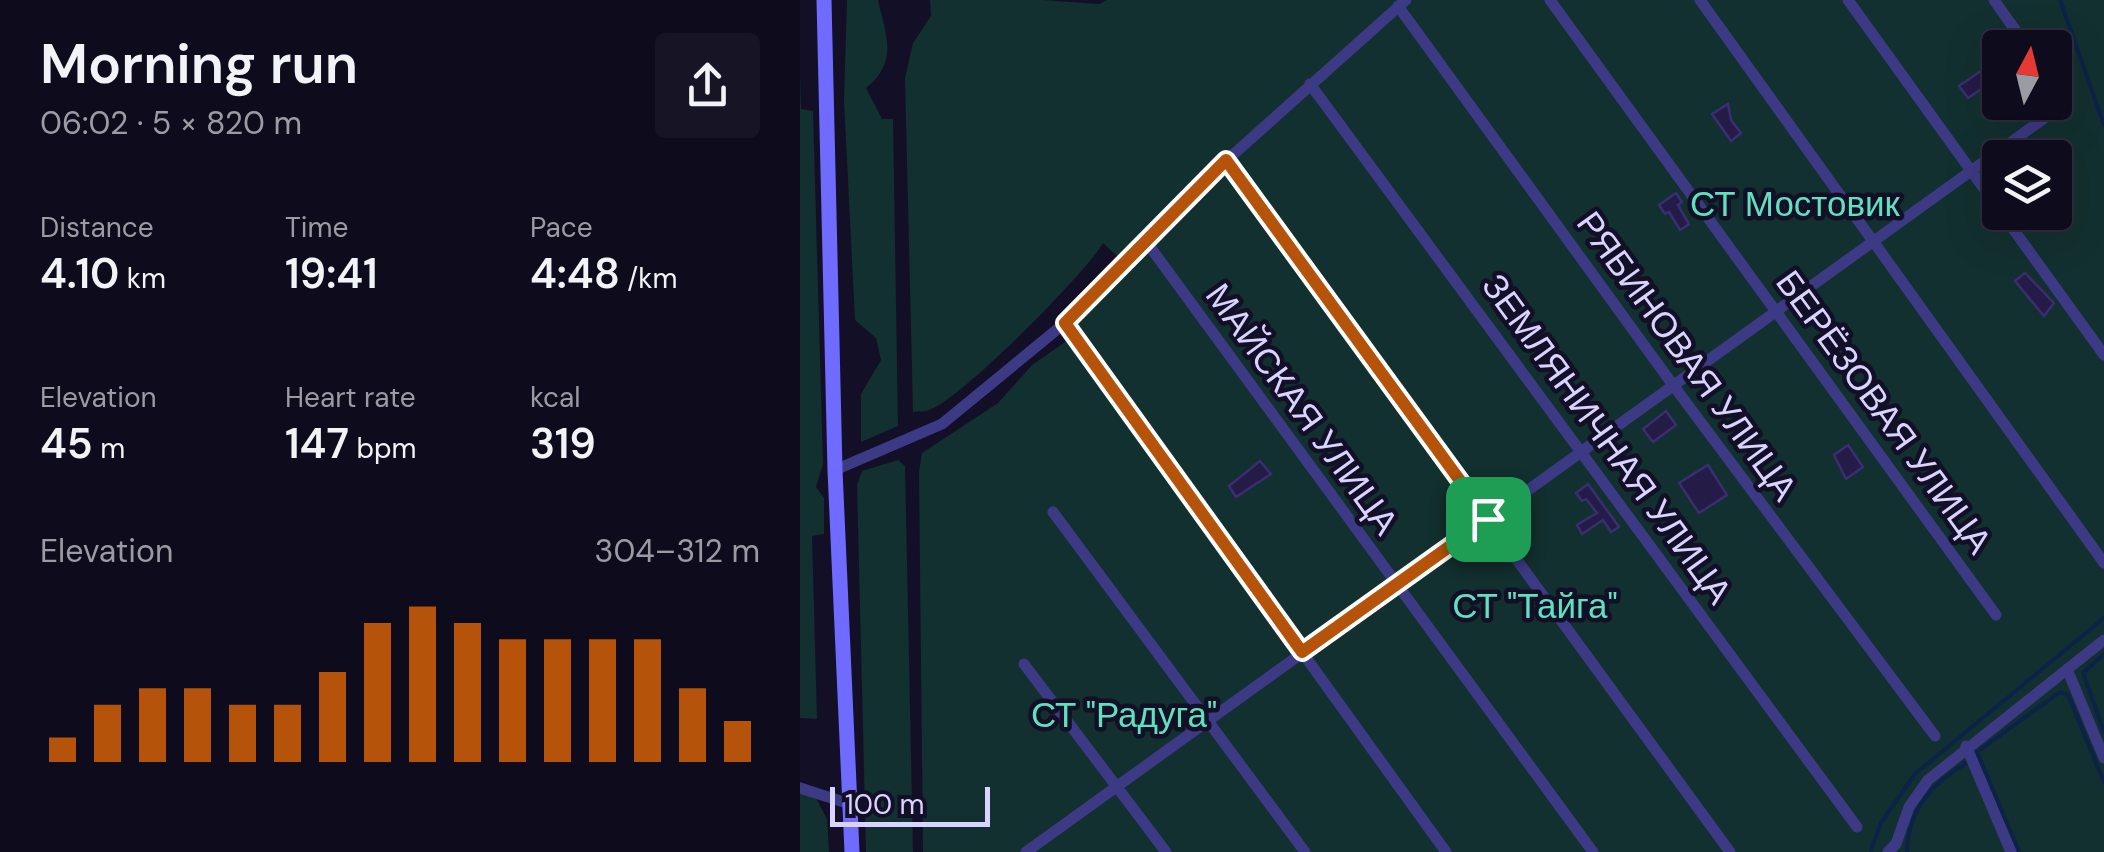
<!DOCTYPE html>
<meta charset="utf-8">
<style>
:root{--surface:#0e0b1c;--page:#171425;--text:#f1f3f6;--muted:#9b9ba3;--line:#2e2b3b;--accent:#b45309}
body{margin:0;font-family:"DM Sans",sans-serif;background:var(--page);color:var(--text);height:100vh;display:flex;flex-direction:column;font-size:38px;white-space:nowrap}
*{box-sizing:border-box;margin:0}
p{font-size:32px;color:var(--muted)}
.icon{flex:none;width:55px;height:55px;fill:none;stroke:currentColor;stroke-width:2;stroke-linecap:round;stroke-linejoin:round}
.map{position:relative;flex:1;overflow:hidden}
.details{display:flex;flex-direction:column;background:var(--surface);width:800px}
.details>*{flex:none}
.needle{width:65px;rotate:7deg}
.controls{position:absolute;left:1182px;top:30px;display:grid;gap:20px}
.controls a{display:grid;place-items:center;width:90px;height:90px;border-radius:10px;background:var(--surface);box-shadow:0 10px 40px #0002,0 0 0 2px var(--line);font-size:50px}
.scale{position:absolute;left:30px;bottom:25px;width:160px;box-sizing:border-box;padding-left:10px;border:5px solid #d9d4ff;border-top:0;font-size:28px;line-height:35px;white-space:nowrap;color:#d9d4ff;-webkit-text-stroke:8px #130f26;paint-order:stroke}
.pin{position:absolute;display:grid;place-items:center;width:85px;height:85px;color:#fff;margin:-42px;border-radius:20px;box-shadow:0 5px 15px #0006}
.round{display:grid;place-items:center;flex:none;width:105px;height:105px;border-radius:10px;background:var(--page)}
.headline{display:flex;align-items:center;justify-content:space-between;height:170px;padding:0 40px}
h1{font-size:55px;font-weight:600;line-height:75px}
.metrics{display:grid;grid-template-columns:repeat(3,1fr);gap:15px;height:170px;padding:10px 40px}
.metrics div{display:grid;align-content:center}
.metrics b{font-size:42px;font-weight:600}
.metrics small{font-size:28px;font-weight:400}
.metrics p{font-size:28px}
.chart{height:280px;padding:20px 40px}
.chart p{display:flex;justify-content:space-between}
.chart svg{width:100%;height:180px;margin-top:10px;stroke:var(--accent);stroke-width:6}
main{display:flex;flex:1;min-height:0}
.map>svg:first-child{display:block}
.green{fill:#12302f;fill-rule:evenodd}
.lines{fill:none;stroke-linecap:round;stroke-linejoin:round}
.stream{stroke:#0c2248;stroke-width:4}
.building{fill:#241b47;stroke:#3b2d73;stroke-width:2.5}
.minor{stroke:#3d3a85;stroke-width:11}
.secondary{stroke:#6f6bff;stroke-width:15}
.route-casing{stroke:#fff;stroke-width:20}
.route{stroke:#b45309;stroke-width:12}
.labels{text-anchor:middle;stroke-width:9;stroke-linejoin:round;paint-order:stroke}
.park-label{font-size:35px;fill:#5fe0c0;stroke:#130f26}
.street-label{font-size:35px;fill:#d9d4ff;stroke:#130f26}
</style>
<main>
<section class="details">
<div class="headline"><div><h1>Morning run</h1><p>06:02 · 5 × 820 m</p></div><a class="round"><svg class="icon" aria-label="share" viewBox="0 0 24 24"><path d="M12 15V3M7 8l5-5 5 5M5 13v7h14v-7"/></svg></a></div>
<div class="metrics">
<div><p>Distance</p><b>4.10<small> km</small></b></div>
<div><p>Time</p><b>19:41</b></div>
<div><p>Pace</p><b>4:48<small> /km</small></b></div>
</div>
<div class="metrics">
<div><p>Elevation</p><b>45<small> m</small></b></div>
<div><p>Heart rate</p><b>147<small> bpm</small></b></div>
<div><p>kcal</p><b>319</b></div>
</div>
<div class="chart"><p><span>Elevation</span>304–312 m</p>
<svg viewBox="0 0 160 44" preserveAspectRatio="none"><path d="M5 44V38M15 44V30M25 44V26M35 44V26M45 44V30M55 44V30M65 44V22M75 44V10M85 44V6M95 44V10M105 44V14M115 44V14M125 44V14M135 44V14M145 44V26M155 44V34"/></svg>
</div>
</section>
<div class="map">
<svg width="1304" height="852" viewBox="0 0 1304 852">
<rect width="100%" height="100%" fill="#130f26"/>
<g class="green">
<path d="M47 0H78C86 36 99 61 66 88L82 119H93L98 426 61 442V394L81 360 76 338 55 320 44 100Z"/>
<path d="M130 0H243L299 4 307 0H1304V852H123L119 472 122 453 198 403 232 365 274 336 265 323 323 262 303 243C285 274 161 399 129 410 124 412 118 411 113 412L105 78 113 43 131 16ZM1200 48H1255V102H1200ZM1200 158H1255V212H1200Z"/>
<polygon points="0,72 1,109 13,111 23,464 16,487 24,498 24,534 12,536 17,719 0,718"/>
<polygon points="98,460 105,466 113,852 66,852 57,485 62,471"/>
<polygon points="0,782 9,785 27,819 29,852 0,852"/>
</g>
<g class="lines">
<g class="stream">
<polyline points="1260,0 1304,125"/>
<polyline points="1304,654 1283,673 1304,732"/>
<polyline points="1071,850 1081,823 1115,774 1304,618"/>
<path d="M1107 852C1108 809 1133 782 1168 762"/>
<polyline points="1219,852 1177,752 1260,692 1268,695 1304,782"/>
</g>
</g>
<g class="building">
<polygon points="1195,61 1200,76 1168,98 1159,86"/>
<polygon points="928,104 931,120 941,133 931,141 912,114"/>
<polygon points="876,193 882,202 878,205 889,224 880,230 869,212 865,214 859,205"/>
<polygon points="1225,273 1254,303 1244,316 1215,281"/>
<polygon points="866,411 876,425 853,442 843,429"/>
<polygon points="1048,445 1063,467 1046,479 1034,455"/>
<polygon points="460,461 471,474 436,497 429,486"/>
<polygon points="908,465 927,495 899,513 879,483"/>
<polygon points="788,484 819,527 811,532 803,520 782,534 777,525 797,513 786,499 782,501 776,493"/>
</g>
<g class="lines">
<g class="minor">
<polyline points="750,0 1196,615"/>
<polyline points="900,0 1304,563"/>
<polyline points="1048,0 1304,355"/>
<polyline points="1194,0 1228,48"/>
<polyline points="598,6 873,385 1135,736"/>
<polyline points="510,84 1057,827"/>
<polyline points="426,161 930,852"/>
<polyline points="345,240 793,852"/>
<polyline points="265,323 646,852"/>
<polyline points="35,470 142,424 265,323 426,161 606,0"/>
<polyline points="253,512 505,852"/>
<polyline points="224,664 366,852"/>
<polyline points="1267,669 1304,758"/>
<polyline points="1166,746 1211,852"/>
<polyline points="0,788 50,804"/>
<polyline points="226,852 1257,109"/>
<polyline points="1088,852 1096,844 1109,807 1128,780 1304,640"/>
</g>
<polyline class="secondary" points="24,0 35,470 52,852"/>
</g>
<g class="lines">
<defs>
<polygon id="route" points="426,160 688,519 502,652 265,323"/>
</defs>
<use href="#route" class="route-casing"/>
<use href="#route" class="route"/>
</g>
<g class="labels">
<g class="park-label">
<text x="995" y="216">СТ Мостовик</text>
<text x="735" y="618">СТ "Тайга"</text>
<text x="324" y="727">СТ "Радуга"</text>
</g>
<g class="street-label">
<text transform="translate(887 356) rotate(54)" y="12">РЯБИНОВАЯ УЛИЦА</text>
<text transform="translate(502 409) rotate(54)" y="12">МАЙСКАЯ УЛИЦА</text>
<text transform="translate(1084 412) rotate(54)" y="12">БЕРЁЗОВАЯ УЛИЦА</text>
<text transform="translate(807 439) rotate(54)" y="12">ЗЕМЛЯНИЧНАЯ УЛИЦА</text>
</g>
</g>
</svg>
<div class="controls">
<a><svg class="needle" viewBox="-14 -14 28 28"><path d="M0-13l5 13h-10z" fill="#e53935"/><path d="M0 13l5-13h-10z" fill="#9b9ba3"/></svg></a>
<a><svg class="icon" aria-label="layers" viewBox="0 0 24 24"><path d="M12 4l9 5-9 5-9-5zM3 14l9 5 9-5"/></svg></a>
</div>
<div class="scale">100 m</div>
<div class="pin" style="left:688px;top:519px;background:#1e9e55"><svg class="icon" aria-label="arrive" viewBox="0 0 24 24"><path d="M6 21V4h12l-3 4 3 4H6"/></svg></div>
</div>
</main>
